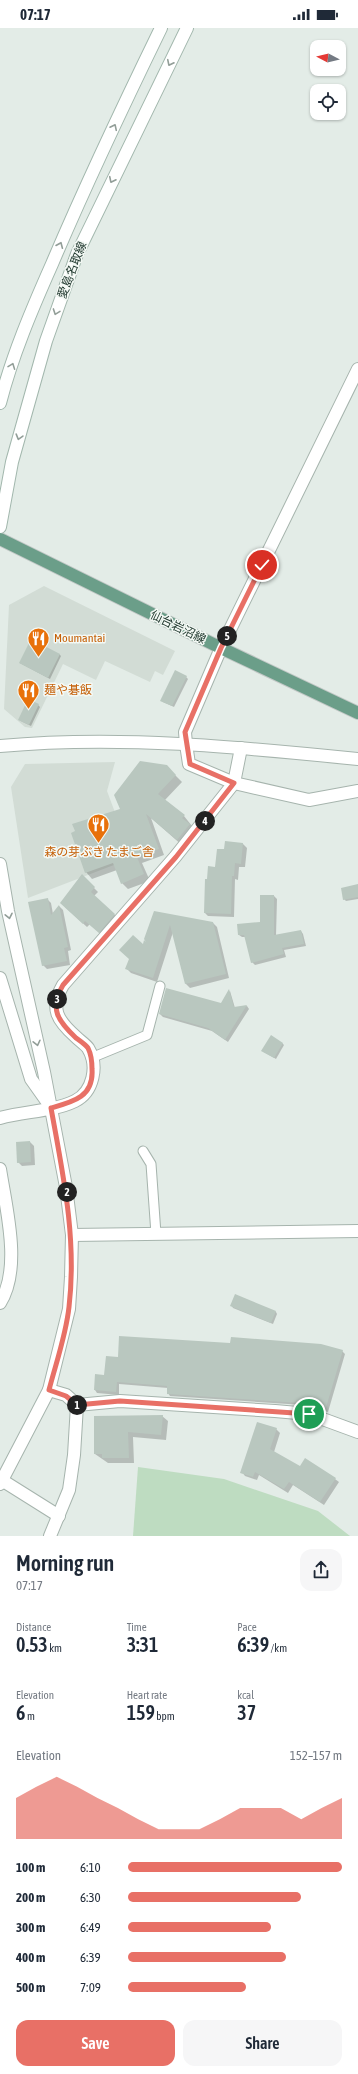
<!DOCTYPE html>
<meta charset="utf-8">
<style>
:root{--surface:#fff;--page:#f6f6f7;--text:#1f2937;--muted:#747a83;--accent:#e87066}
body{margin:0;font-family:"Asap Condensed","Noto Sans JP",sans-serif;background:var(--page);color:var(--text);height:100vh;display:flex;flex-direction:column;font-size:15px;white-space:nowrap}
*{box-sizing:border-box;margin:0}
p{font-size:13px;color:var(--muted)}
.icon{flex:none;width:22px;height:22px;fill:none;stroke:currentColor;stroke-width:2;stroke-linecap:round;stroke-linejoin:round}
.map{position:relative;height:1508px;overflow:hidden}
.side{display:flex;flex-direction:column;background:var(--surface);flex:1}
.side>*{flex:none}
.needle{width:26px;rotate:277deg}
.fabs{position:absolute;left:310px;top:12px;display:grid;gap:8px}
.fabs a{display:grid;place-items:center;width:36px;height:36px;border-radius:8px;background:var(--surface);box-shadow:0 1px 3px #0004;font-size:20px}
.pin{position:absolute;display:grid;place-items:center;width:34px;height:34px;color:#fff;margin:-17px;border:2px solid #fff;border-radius:50%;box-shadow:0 1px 4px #0007}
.km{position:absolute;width:20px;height:20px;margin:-10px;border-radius:50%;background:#222;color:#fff;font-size:11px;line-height:20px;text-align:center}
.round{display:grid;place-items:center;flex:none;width:42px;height:42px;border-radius:12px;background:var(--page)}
.overview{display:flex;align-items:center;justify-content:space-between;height:68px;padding:0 16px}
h1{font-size:22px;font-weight:600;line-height:30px}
.metrics{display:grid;grid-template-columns:repeat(3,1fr);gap:6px;height:68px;padding:4px 16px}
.metrics div{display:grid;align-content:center}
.metrics b{font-size:20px;font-weight:600}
.metrics small{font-size:11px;font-weight:400}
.metrics p{font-size:11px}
.chart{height:112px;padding:8px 16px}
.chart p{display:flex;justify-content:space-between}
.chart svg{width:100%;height:72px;margin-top:4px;fill:var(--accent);opacity:.7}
.primary-button{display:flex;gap:8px;margin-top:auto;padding:8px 16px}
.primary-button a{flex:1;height:46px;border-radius:12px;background:var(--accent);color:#fff;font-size:16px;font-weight:600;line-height:46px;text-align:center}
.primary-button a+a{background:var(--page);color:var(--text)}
ul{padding:0 16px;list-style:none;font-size:13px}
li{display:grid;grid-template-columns:64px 48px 1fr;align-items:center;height:30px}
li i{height:10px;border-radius:5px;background:var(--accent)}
.status{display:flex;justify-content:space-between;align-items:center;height:28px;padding:0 20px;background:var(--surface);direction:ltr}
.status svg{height:11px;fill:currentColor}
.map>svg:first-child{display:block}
.built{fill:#d2dcd5}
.green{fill:#bedcc1}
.shadow{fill:#0003}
.building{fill:#b9c7bf}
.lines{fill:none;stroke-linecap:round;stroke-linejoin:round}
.service-casing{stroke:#a6b4ad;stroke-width:11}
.minor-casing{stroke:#a6b4ad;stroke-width:14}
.tertiary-casing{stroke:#a6b4ad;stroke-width:14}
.secondary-casing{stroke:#a2b7ad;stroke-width:14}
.primary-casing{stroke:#c2c8c6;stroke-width:14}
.service{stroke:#fff;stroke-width:9}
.minor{stroke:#fff;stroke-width:12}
.tertiary{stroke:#fff;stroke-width:12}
.secondary{stroke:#fff;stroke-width:12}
.primary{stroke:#6b9e89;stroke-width:12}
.oneway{stroke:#929e98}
.route-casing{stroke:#fff;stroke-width:8}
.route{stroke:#e87066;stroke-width:5}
.labels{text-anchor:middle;stroke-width:3;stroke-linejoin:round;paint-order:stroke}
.street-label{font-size:12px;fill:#243c32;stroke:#f4f9f5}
.food-label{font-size:12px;fill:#c56008;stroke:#f4f9f5;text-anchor:start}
</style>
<div class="status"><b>07:17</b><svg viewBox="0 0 49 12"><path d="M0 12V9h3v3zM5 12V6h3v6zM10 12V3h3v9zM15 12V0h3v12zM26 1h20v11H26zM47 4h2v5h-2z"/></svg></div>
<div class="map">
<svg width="358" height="1508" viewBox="0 0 358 1508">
<rect width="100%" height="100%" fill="#e3ece7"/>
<g class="built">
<polygon points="44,558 175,623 163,647 155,643 150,654 105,633 96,652 63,636 32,700 25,699 4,681 9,577"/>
<polygon points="115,734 107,763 132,830 28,870 11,759 25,736"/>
</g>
<polygon class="green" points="138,1439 224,1451 318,1483 350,1508 133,1508"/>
<g class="shadow">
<polygon points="59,626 61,628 50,651 20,635"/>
<polygon points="186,649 188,651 174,679 163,674"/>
<polygon points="38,677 40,679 31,698 21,693"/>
<polygon points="166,738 182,754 165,772 184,788 196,803 183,818 151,790 164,827 142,835 150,853 128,861 122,855 117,842 92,851 86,844 121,781"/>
<polygon points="226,814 243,816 247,820 245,839 239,839 238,852 235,851 234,889 208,888 205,885 208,852 225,822"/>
<polygon points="82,848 98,864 94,868 118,890 103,908 90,896 87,899 65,879"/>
<polygon points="358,857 358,871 346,873 344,871"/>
<polygon points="274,868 277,871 276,908 301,903 303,906 306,918 284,922 286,929 255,937 252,934 246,909 242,909 239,907 261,895"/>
<polygon points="47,871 51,875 53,886 59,878 63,882 71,922 68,923 70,937 47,941 43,937"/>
<polygon points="155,884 213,895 217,899 229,950 190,960 186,956 173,904 157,954 131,945 127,941 143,918 149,918"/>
<polygon points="230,963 235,980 247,978 249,981 228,1014 212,1003 163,989 160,986 221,976"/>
<polygon points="282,1015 284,1017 276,1031 264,1024"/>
<polygon points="30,1114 34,1118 35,1137 22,1138 18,1134"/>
<polygon points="236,1268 276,1284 277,1286 273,1296 233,1280 232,1278"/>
<polygon points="342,1323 345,1326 328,1384 303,1377 170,1368 168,1365 168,1360 119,1356 119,1367 97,1365 95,1362 96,1347 105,1348"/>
<polygon points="162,1388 168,1393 166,1412 133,1409 134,1435 108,1435 95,1426 95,1389"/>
<polygon points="276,1401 280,1405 274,1424 300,1440 335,1451 339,1454 324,1477 293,1457 288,1465 259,1447 257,1452 245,1448 242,1444"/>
</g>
<g class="building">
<polygon points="31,611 60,626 48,650 19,635"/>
<polygon points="175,642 187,648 172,678 160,673"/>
<polygon points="28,671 39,676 29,697 18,692"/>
<polygon points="140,733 167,737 176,747 158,766 185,787 182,790 190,796 177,812 146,786 159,821 137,829 144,846 121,856 113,835 85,845 71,805 75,803 72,796 120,781 114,767"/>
<polygon points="225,813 243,815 241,836 235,835 234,848 232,848 231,886 204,885 205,851 207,851 208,838 215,839 217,821 224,821"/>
<polygon points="82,846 95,859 91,864 115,886 99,905 85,893 83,896 60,875"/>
<polygon points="358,856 358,869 343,872 341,860"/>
<polygon points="260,867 274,867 274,907 301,902 304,916 282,920 284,926 251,935 244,907 238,907 237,896 260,894"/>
<polygon points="48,870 51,887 59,877 68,919 64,920 67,933 42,938 28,874"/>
<polygon points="154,883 213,894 226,946 185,956 170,897 153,950 125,941 129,931 119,922 133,907 143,916 144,912 146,914 144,911"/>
<polygon points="166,960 221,975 229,961 234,979 247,977 225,1012 208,1000 159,986"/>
<polygon points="271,1007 283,1015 274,1030 261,1023"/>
<polygon points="30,1113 31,1134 17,1135 16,1114"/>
<polygon points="235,1266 276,1283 271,1295 230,1278"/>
<polygon points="119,1308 230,1315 231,1309 321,1316 343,1322 325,1383 300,1375 167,1366 167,1358 117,1354 116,1364 94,1362 95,1346 104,1347 106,1328 118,1329"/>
<polygon points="163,1387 161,1407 128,1404 129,1430 102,1430 102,1426 94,1426 94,1388"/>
<polygon points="257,1394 277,1400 270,1421 300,1438 305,1430 336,1450 320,1474 289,1454 284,1461 255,1444 253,1449 240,1445"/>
</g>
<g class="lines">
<defs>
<g id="service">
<polyline points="91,1030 147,1007 160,958"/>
<polyline points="143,1123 151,1136 156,1206"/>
</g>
<g id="minor">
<polyline points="221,620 358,341"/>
<polyline points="186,716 189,736 234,755 309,772 358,763"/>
<path d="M0 1090C24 1083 52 1084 75 1073 93 1064 99 1038 88 1020 85 1016 80 1013 76 1009 58 993 49 981 63 957L175 829 234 755 241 720"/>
<path d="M0 1141C6 1180 22 1240 0 1275"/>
<polyline points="72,1207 358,1203"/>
<polyline points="49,1362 66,1367 77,1377 120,1373 275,1383 309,1386 358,1404"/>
<polyline points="0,1451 59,1488"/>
<polyline points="50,1508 69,1462 74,1427 77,1377"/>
</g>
<g id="tertiary">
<polyline points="186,716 185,704 221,620"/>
<path d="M0 718C119 707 239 719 358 731"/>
<polyline points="0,836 8,883 44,1044 66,1159 72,1207 71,1249 69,1281 49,1362 0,1456"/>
<polyline points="0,950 31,1051 48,1075"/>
</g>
<g id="secondary">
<path d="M0 375C12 328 32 281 52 236 86 156 123 78 161 0"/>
<polyline points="0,499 12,434 46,313 77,226 187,0"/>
</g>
<polyline id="primary" points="0,511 221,620 358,685"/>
</defs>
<use href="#service" class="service-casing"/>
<use href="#minor" class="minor-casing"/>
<use href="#tertiary" class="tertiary-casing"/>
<use href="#secondary" class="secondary-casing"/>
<use href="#primary" class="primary-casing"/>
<use href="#service" class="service"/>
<use href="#minor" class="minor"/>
<use href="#tertiary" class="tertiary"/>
<use href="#secondary" class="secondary"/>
<use href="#primary" class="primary"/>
</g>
<defs><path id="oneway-chevron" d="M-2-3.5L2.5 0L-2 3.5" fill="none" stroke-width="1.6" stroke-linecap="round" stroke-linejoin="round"/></defs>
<g class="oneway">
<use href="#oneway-chevron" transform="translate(170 35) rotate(116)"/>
<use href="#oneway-chevron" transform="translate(114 99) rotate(-64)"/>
<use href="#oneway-chevron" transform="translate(112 152) rotate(116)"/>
<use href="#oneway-chevron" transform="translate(60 217) rotate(-67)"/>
<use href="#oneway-chevron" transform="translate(56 284) rotate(110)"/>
<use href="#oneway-chevron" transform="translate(12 338) rotate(-69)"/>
<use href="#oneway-chevron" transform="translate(19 409) rotate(106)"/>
<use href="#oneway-chevron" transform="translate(9 888) rotate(78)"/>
<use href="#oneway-chevron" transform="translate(37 1015) rotate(77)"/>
</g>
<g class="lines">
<defs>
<path id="route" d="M262 537 221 620 185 704 190 736 234 755 176 829 63 957C49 981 58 993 76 1010 80 1013 85 1016 88 1020 91 1026 92 1034 92 1041 94 1069 73 1074 51 1080 63 1146 77 1211 69 1279 66 1307 56 1335 49 1362L66 1368 77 1377 120 1373 309 1386"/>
</defs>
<use href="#route" class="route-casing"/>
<use href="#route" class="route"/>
</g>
<defs>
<symbol id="restaurant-pin" viewBox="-11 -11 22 30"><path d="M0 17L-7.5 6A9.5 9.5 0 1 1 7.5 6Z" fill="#e8710a" stroke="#f4f9f5"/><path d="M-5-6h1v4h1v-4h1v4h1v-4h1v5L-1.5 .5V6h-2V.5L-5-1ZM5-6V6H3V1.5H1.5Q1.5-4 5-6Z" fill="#fff"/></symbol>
</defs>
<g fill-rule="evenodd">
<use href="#restaurant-pin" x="26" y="598" width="25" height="34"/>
<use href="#restaurant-pin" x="16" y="650" width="25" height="34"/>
<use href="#restaurant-pin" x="86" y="784" width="25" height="34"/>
</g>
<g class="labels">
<g class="street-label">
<text transform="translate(72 242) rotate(-69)" y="4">愛島名取線</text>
<text transform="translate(178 599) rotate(26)" y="4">仙台岩沼線</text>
</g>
<g class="food-label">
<text x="54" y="614">Moumantai</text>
<text x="44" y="666">麺や碁飯</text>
<text x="99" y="828" text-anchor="middle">森の芽ぶき たまご舎</text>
</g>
</g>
</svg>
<div class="fabs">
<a><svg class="needle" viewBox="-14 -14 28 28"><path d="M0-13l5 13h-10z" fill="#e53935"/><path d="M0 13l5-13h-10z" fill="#747a83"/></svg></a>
<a><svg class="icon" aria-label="locate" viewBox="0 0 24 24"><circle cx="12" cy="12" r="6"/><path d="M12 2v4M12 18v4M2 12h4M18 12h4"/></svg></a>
</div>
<div class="pin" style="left:309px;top:1386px;background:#1e9e55"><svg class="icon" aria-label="arrive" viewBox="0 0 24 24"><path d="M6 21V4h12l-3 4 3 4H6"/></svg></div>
<div class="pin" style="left:262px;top:537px;background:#d93025"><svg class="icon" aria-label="check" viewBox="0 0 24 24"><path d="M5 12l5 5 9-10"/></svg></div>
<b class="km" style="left:77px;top:1377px">1</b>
<b class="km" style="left:67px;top:1164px">2</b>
<b class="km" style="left:57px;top:971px">3</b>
<b class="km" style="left:205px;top:793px">4</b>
<b class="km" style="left:227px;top:608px">5</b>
</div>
<section class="side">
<div class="overview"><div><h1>Morning run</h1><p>07:17</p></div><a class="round"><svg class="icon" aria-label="share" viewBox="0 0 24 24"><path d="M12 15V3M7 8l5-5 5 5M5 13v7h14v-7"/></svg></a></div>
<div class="metrics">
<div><p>Distance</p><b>0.53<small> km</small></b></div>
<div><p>Time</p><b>3:31</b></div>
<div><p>Pace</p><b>6:39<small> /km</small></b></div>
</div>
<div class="metrics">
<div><p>Elevation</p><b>6<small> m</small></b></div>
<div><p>Heart rate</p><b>159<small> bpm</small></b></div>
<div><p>kcal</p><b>37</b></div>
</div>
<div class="chart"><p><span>Elevation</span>152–157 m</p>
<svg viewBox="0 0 160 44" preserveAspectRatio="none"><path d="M0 44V19L10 12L20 6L30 12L40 19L50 25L60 32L70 38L80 38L90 38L100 32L110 25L120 25L130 25L140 32L150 25L160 19V44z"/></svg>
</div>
<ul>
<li><b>100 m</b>6:10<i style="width:100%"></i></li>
<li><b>200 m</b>6:30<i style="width:81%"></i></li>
<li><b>300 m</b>6:49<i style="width:67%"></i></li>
<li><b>400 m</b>6:39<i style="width:74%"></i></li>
<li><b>500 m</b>7:09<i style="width:55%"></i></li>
</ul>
<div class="primary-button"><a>Save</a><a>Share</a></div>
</section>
